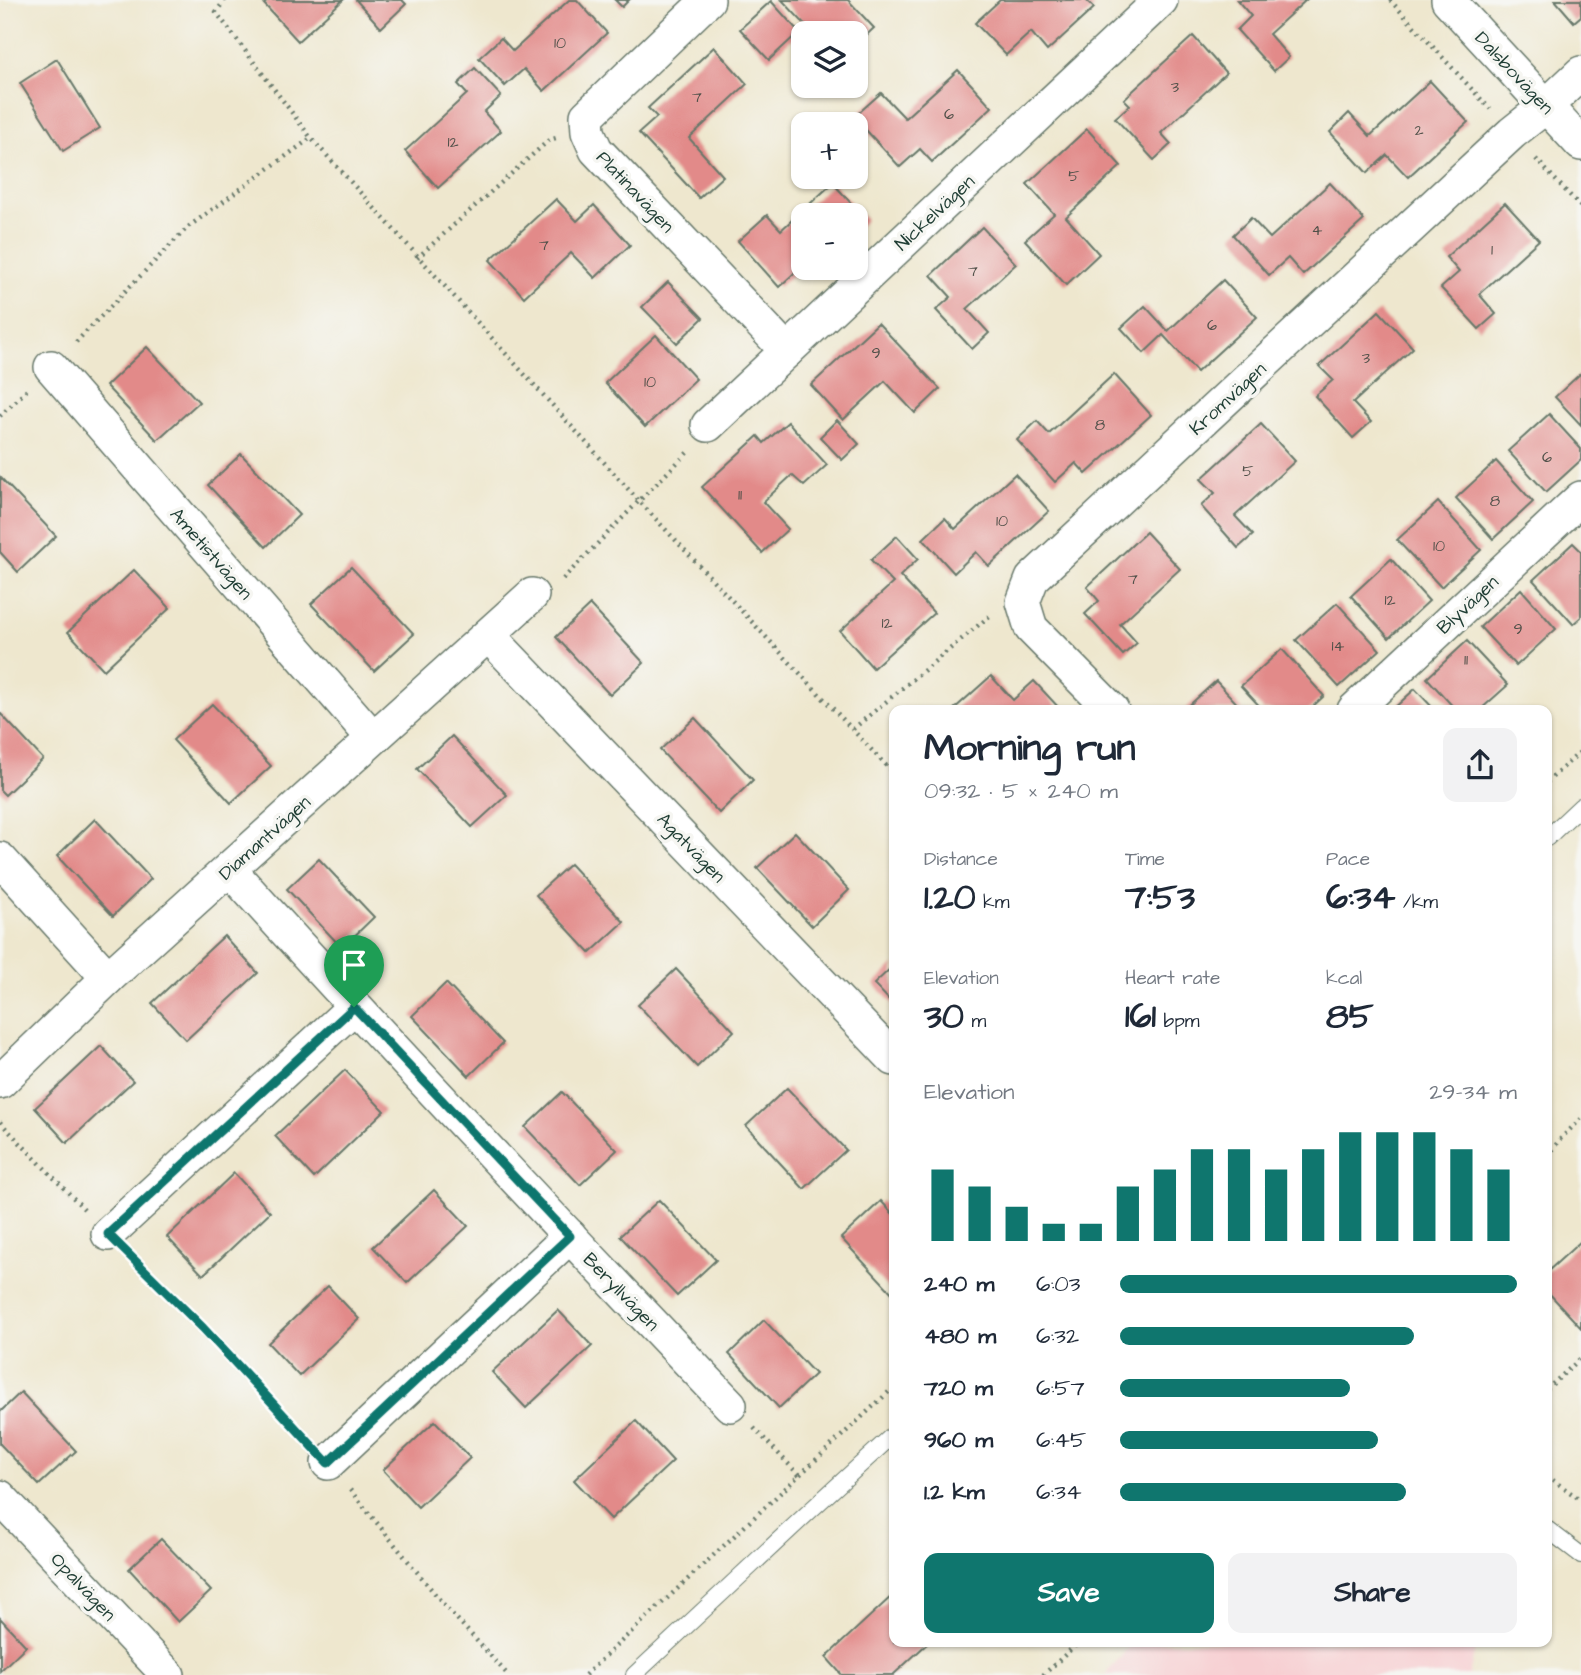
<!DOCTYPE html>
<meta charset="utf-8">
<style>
:root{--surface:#fff;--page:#f2f2f3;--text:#1f2937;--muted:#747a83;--accent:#0f766e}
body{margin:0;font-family:"Architects Daughter",sans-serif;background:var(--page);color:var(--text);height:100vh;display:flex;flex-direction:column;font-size:26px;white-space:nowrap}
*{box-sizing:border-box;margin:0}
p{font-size:23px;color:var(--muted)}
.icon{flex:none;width:38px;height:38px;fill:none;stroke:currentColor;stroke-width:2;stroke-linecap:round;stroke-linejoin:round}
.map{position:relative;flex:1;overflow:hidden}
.panel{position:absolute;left:889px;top:705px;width:663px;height:942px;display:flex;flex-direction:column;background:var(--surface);border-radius:14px;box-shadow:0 2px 5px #0004}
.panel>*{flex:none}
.tools{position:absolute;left:791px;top:21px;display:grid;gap:14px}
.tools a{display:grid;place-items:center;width:77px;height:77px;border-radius:14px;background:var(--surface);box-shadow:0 2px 5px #0004;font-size:35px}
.pin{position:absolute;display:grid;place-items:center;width:60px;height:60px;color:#fff;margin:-72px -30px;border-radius:50% 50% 50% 0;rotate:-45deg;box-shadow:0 0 7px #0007}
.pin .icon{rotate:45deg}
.round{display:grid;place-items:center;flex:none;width:74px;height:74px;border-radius:14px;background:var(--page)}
.headline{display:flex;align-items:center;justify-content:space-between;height:119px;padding:0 35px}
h1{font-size:38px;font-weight:700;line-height:52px}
.figures{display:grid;grid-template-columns:repeat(3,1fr);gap:10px;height:119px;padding:7px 35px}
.figures div{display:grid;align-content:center}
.figures b{font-size:35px;font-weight:700}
.figures small{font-size:19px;font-weight:400}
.figures p{font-size:19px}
.chart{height:196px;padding:14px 35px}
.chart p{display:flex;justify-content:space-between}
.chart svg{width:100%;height:126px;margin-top:7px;stroke:var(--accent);stroke-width:6}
.action{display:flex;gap:14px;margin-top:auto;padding:14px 35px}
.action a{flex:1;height:80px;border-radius:14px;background:var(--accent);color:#fff;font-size:28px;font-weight:700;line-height:80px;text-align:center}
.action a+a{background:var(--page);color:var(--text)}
ul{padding:0 35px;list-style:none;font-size:23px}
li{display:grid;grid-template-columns:112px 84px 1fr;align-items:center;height:52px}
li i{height:18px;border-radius:9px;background:var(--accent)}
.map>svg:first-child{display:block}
.built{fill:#f7cfd2}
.building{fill:#e28a89}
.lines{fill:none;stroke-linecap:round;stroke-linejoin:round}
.lane-casing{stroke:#67786a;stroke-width:18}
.street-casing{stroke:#67786a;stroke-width:36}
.path{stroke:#67786a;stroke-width:4.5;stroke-dasharray:2 5;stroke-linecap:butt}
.lane{stroke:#fff;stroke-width:16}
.street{stroke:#fff;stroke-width:33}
.route-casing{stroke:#fff;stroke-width:14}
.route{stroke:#0f766e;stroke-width:9}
.labels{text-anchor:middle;stroke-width:7;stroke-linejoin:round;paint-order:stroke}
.number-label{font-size:16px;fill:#505049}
.street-label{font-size:19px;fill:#1f3d34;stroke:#f6f6f2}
</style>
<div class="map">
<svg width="1581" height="1675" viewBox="0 0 1581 1675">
<rect width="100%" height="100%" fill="#f6f6f2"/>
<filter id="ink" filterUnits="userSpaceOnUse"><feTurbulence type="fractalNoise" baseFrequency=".0143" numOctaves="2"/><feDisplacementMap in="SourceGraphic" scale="14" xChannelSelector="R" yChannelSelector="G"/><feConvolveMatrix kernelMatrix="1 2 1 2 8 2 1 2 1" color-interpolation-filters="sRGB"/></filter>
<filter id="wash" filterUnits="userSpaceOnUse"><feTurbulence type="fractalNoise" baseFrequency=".00686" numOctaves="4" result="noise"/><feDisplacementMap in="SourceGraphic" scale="28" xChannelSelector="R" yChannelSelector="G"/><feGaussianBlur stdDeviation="1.57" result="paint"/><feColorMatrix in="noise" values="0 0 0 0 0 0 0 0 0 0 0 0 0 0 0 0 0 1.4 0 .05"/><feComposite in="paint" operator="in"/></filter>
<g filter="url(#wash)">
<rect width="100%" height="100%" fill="#eee7ce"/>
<polygon class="built" points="1133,1642 1477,1642 1469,1675 1105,1675"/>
<g id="blocks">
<g class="building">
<polygon points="269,0 343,0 298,41 264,4"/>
<polygon points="356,0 402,0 406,4 381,28"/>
<polygon points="569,0 577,0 607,33 544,91 524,69 505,86 479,58 501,38 513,51"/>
<polygon points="615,0 629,0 622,7"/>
<polygon points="782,0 848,0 874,28 856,45 856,33 813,33"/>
<polygon points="1000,0 1086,0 1094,8 1047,51 1031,32 1006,55 975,23"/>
<polygon points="1237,0 1306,0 1269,34 1289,57 1274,71 1237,30 1251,16"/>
<polygon points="1555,0 1581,0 1581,16 1574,22"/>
<polygon points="771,1 799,32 769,60 740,29"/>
<polygon points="1193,36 1226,73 1161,133 1171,144 1154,160 1115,118 1130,105 1124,99"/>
<polygon points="714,47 747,84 689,138 723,176 699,198 639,133 657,117 648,108"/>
<polygon points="57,59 100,128 63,151 20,83"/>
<polygon points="475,68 501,96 484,112 501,131 438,188 405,151 467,94 458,84"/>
<polygon points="958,70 992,107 932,162 920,149 900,167 854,117 881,93 905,118"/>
<polygon points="1430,81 1468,122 1408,177 1387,155 1367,173 1330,132 1349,113 1370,136"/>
<polygon points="1087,129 1121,166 1066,217 1099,254 1066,285 1025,240 1054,214 1027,184"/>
<polygon points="833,183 866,220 856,229 856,215 803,215 803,265 779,287 738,241 767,215 781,230"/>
<polygon points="1330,183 1364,220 1303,275 1288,258 1269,275 1233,235 1251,218 1270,238"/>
<polygon points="556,199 577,221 594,205 630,245 595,278 571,253 524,297 490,260"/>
<polygon points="1505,203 1539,240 1479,294 1496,314 1479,329 1441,288 1459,272 1446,257"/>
<polygon points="982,227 1016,264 967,309 989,333 972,349 936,310 951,297 931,275"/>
<polygon points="1223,280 1257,317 1197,372 1163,335 1144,353 1121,328 1145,306 1168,331"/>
<polygon points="668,282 703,318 677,343 642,307"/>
<polygon points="1379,311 1413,348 1353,403 1371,422 1353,438 1315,396 1333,380 1319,366"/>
<polygon points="878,323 940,389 915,413 885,381 843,420 811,385"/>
<polygon points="656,335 696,379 645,427 605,383"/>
<polygon points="147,347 199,402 157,440 106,386"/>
<polygon points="1581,373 1581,425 1555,397"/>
<polygon points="1114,374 1151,415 1086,474 1076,463 1055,482 1017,440 1037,421 1049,434"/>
<polygon points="1549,414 1581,449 1581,460 1546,492 1508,451"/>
<polygon points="837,420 859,444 842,460 820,437"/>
<polygon points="788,422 827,465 804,486 792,475 763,502 788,529 762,553 702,487 758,436 764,443"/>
<polygon points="1261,424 1295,461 1235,516 1253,535 1238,548 1201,506 1215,493 1201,479"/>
<polygon points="241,454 299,515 266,547 208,485"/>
<polygon points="1496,461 1533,502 1493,539 1456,498"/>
<polygon points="1015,474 1049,511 989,566 976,552 954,573 923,539 945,518 955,529"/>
<polygon points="0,477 56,536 18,572 0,552"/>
<polygon points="1438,502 1481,550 1441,587 1397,540"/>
<polygon points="1146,532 1180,569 1120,624 1137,643 1123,655 1085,614 1099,601 1087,587"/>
<polygon points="897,536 918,559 900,576 934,613 873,668 840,631 893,583 871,560"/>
<polygon points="1573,543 1581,551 1581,617 1573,624 1533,580"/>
<polygon points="1391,559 1429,601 1389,638 1351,596"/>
<polygon points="351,567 414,634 374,671 311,604"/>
<polygon points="134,570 170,608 104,670 68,632"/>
<polygon points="1521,589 1556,629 1516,666 1480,627"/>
<polygon points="1337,603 1380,650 1339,687 1296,640"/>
<polygon points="590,605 644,663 610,695 556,637"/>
<polygon points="1467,641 1508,685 1480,710 1456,710 1427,678"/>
<polygon points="1282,649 1324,696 1309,710 1263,710 1241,686"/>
<polygon points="991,676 1013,700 1034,681 1061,710 953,710"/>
<polygon points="1216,681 1243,710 1184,710"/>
<polygon points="1415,689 1435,710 1392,710"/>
<polygon points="212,704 271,766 231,803 173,740"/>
<polygon points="0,713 43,759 5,795 0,790"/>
<polygon points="695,718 753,780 719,813 660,750"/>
<polygon points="452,736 507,795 472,827 417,769"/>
<polygon points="95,819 151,879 113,916 57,856"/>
<polygon points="795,832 849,890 812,926 757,868"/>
<polygon points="319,859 374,917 342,948 287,889"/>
<polygon points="570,864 624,922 590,953 536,895"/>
<polygon points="224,936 258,973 186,1040 152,1003"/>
<polygon points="894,965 894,1005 874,984"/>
<polygon points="676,969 734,1031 697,1067 638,1005"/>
<polygon points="446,983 503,1043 469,1076 412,1016"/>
<polygon points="101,1046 133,1081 67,1143 35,1108"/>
<polygon points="345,1070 384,1111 314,1178 275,1136"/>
<polygon points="787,1088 846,1150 804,1189 746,1126"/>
<polygon points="562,1092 617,1150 580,1185 525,1127"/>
<polygon points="234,1173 270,1212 203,1275 167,1237"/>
<polygon points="434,1190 468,1226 407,1283 373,1247"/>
<polygon points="659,1200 716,1260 677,1296 620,1236"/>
<polygon points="881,1201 894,1215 894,1295 841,1238"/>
<polygon points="1581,1241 1581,1328 1547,1291 1547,1272"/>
<polygon points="328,1286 359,1319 299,1376 268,1343"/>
<polygon points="558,1310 592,1346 526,1408 492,1372"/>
<polygon points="764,1320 815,1374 779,1408 729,1354"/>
<polygon points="21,1392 76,1451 39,1485 0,1444 0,1412"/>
<polygon points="435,1421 470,1458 418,1507 383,1470"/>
<polygon points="636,1421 673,1461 611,1519 574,1480"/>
<polygon points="161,1539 211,1591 178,1622 129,1569"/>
<polygon points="894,1594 894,1642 929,1642 893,1675 842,1675 826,1657"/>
<polygon points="0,1618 26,1646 0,1671"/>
</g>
</g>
</g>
<g filter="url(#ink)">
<use href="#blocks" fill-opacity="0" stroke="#67786a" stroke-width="2"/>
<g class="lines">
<defs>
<g id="lane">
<polyline points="1547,838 1581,806"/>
<polyline points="1547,1529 1581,1555"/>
<polyline points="634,1675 812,1509 894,1434"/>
</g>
<g id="street">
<polyline points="708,0 587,116 588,132 596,150 787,351"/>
<polyline points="1448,0 1581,144"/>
<polyline points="51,367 373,738"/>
<polyline points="708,425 1161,0"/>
<polyline points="489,636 894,1059"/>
<polyline points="1112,710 1031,628 1023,602 1032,579 1512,133 1546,106 1581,73"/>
<polyline points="1354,710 1581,498"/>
<polyline points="0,859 108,978"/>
<path d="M229 869C393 1050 561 1228 730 1405"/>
<polyline points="0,1082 108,978 532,595"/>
<polyline points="108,1234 354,1007"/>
<polyline points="328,1463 570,1236"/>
<polyline points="0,1497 168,1675"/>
</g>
</defs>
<use href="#lane" class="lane-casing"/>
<use href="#street" class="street-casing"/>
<g class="path">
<polyline points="225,0 216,12 311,138"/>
<polyline points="1390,0 1490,109"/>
<polyline points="1536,159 1581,207"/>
<polyline points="417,258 549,140 556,138"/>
<polyline points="76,342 188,227 311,138 639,501 894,774"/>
<polyline points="0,416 27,390"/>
<polyline points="563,579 639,501 689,451"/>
<polyline points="853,729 992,614"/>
<polyline points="1547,782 1581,751"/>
<polyline points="0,1122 84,1209"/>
<polyline points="1547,1156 1562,1137 1581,1119"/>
<polyline points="132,1258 203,1328 305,1438"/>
<polyline points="1547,1389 1581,1358"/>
<polyline points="754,1428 799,1475"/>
<polyline points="1547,1476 1581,1500"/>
<polyline points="350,1490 445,1606 508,1675"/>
<polyline points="585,1675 894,1387"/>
<polyline points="1043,1675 1079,1642"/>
</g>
<use href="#lane" class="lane"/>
<use href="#street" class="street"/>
</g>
</g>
<g class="lines" filter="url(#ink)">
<defs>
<polygon id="route" points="354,1007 570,1236 328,1463 203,1328 108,1234"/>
</defs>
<use href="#route" class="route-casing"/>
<use href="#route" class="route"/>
</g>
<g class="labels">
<g class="number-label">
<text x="560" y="48">10</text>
<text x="1175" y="92">3</text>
<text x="697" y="102">7</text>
<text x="949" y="119">6</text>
<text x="1419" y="135">2</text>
<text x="453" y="147">12</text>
<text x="1074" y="181">5</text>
<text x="1317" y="235">4</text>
<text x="544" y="250">7</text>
<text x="1492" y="255">1</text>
<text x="973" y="276">7</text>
<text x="1212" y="330">6</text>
<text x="876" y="358">9</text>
<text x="1366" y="363">3</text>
<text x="650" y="387">10</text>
<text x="1100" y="430">8</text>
<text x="1547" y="462">6</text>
<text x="1248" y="476">5</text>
<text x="740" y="500">11</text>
<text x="1495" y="506">8</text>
<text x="1002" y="526">10</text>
<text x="1439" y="551">10</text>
<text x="1133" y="584">7</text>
<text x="1390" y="605">12</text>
<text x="887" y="628">12</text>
<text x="1518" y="634">9</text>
<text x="1338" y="651">14</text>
<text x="1466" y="665">11</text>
</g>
<g class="street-label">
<text transform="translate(1515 72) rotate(47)" y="7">Dalsbovägen</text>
<text transform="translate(636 191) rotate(47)" y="7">Platinavägen</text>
<text transform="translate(934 212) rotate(-43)" y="7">Nickelvägen</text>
<text transform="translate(1227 398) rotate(-43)" y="7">Kromvägen</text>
<text transform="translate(212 553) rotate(49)" y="7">Ametistvägen</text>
<text transform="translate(1467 604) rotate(-43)" y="7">Blyvägen</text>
<text transform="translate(264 837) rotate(-42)" y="7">Diamantvägen</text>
<text transform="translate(692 847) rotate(46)" y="7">Agatvägen</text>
<text transform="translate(622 1291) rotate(46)" y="7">Beryllvägen</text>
<text transform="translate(84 1586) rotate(47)" y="7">Opalvägen</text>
</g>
</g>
</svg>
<div class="tools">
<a><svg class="icon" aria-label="layers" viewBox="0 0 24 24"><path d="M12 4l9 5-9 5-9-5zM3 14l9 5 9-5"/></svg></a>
<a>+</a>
<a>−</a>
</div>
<div class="pin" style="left:354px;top:1007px;background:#1e9e55"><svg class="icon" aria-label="arrive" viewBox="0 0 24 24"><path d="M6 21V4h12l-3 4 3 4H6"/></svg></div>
<section class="panel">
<div class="headline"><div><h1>Morning run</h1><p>09:32 · 5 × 240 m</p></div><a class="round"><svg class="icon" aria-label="share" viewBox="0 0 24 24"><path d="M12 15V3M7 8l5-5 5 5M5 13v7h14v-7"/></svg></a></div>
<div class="figures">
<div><p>Distance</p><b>1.20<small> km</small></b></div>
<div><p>Time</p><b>7:53</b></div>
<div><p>Pace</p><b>6:34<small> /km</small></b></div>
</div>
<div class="figures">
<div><p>Elevation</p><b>30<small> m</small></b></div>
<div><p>Heart rate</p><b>161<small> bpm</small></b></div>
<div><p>kcal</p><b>85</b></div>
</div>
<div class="chart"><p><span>Elevation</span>29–34 m</p>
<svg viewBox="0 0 160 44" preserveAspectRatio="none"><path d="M5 44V19M15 44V25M25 44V32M35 44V38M45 44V38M55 44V25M65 44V19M75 44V12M85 44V12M95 44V19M105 44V12M115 44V6M125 44V6M135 44V6M145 44V12M155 44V19"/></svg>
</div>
<ul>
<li><b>240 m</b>6:03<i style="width:100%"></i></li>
<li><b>480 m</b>6:32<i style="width:74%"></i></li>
<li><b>720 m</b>6:57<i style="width:58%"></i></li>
<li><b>960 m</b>6:45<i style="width:65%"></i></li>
<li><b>1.2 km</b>6:34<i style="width:72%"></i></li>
</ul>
<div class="action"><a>Save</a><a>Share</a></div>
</section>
</div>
